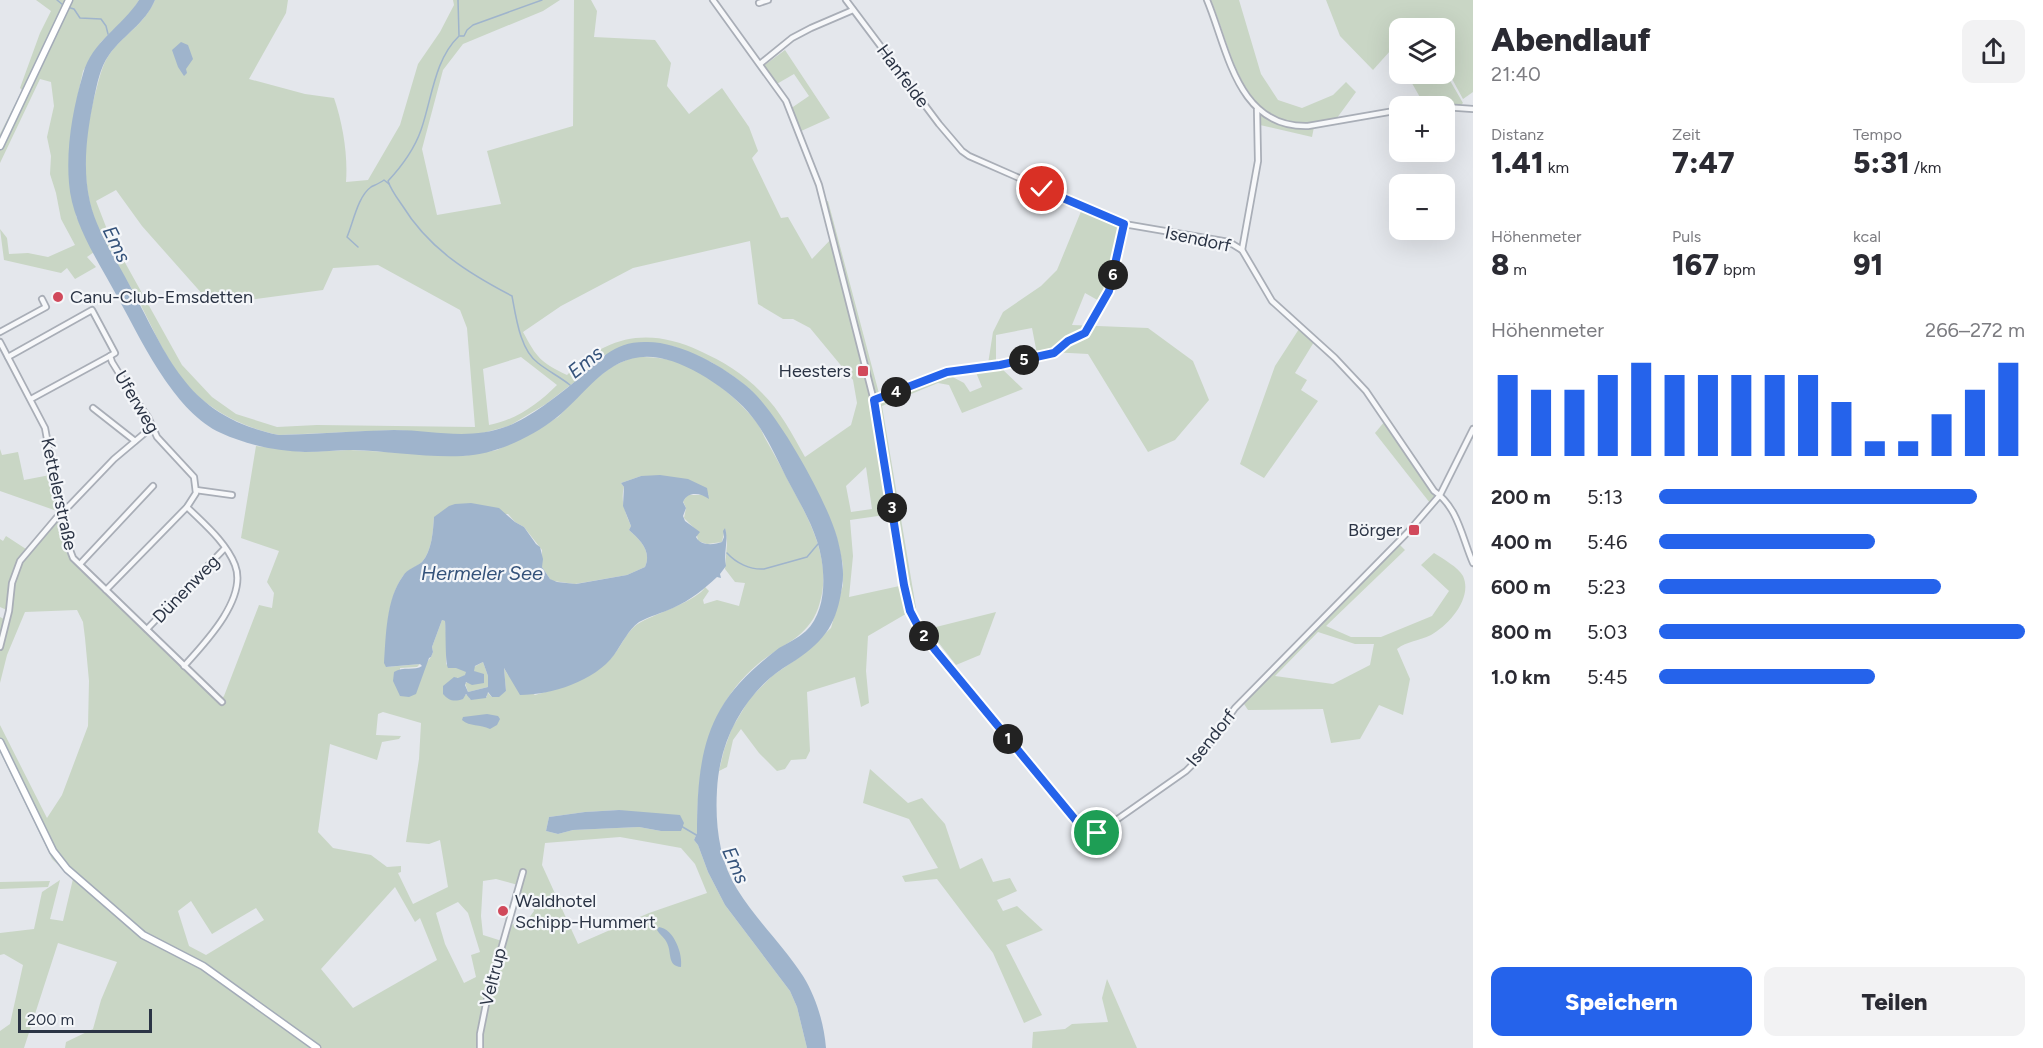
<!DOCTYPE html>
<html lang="de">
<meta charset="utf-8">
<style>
:root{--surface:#fff;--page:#f2f2f3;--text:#2b2b33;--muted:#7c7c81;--accent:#2563eb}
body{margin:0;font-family:Figtree,sans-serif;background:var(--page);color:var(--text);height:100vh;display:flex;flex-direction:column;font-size:22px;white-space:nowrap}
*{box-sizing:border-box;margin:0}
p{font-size:20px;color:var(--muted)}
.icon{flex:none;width:33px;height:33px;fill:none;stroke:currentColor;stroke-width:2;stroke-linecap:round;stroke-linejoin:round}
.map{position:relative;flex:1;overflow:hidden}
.drawer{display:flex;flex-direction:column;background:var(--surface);width:570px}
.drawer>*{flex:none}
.buttons{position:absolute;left:1389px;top:18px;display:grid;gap:12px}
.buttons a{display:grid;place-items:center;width:66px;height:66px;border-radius:12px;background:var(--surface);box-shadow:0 6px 24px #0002;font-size:30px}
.scale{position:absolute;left:18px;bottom:15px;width:134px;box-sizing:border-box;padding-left:6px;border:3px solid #2b3445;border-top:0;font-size:16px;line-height:21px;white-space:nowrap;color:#2b3445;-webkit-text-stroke:4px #f4f6f9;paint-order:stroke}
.pin{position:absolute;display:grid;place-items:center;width:51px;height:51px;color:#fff;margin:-26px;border:3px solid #fff;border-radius:50%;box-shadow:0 2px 6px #0007}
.km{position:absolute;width:30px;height:30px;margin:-15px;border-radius:50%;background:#222;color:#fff;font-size:16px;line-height:30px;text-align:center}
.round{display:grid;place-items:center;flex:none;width:63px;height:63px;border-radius:12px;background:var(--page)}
.headline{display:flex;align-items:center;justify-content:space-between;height:102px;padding:0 18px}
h1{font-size:33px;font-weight:800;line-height:45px}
.stats{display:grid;grid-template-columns:repeat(3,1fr);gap:9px;height:102px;padding:6px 18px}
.stats div{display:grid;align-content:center}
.stats b{font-size:30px;font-weight:800}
.stats small{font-size:16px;font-weight:400}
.stats p{font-size:16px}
.chart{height:168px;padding:12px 18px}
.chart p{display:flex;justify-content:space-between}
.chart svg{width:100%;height:108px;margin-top:6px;stroke:var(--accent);stroke-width:6}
.primary-button{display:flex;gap:12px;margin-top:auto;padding:12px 18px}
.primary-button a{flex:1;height:69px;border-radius:12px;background:var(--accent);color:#fff;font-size:24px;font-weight:800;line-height:69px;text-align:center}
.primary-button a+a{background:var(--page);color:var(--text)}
ul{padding:0 18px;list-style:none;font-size:20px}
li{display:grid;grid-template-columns:96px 72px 1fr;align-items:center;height:45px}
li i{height:15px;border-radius:8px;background:var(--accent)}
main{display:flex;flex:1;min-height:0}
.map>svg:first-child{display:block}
.green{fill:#c9d6c5;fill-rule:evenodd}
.water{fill:#9fb4cc;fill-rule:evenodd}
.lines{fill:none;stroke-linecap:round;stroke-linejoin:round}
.stream{stroke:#9fb4cc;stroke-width:1.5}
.minor-casing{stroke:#a9aeb7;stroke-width:8}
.major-casing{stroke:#a3abb8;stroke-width:9}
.minor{stroke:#f7f8fa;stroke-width:4.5}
.major{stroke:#fff;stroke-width:6}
.route-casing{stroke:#fff;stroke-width:12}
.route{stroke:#2563eb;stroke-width:8}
.poi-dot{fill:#d1495b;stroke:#f4f6f9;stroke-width:2}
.labels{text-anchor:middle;stroke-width:4.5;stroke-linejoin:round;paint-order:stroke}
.street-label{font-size:18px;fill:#2b3445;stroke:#f4f6f9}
.poi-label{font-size:18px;fill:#2b3445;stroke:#f4f6f9;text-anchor:start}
.water-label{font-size:20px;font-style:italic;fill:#34527a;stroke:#f4f6f9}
</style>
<main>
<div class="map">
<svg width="1473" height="1048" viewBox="0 0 1473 1048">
<rect width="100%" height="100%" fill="#e4e7ec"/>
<g class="green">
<polygon points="36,0 139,0 131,13 101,42 83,71 77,99 72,127 76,216 94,252 87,257 96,267 75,279 67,268 61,273 4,260 0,229 7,238 9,254 28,253 48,257 75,245 61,219 56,193 50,174 51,156 47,137 54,106 51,82 40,79 0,163 0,134 22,90 20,88 40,33 51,11"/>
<path d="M155 0H288L286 13 249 79 305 94 334 98C343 124 348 156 346 182L368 180 400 125 418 64 440 32 454 5 453 0H560L543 11 463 44 443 70 422 149 437 215 501 204 487 151 573 126 574 0H591L597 11 594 37 655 40 671 63 667 86 689 114 722 88 749 127 758 151 752 158 781 218 788 217 812 259 833 237 823 202 828 201 881 401 949 375 964 383 970 392 982 387 975 370 1000 367 1023 389 962 413 949 385 938 383 882 406 916 608 868 636 866 671 869 703 861 707 855 677 807 692 810 751 806 759 791 760 785 769 777 771 759 753 741 729 733 740 727 767 719 771 724 750 732 728 750 698 772 676 801 656 831 628 843 585V565L836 535 825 508 808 476 751 390 733 376 711 362 673 346 604 355 577 380 546 404 509 426 475 435H444L397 430 279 435C239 427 200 406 177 372 161 349 151 324 138 300 124 274 105 248 95 220 81 181 84 138 94 98 98 85 101 66 109 55 124 33 142 28 155 0ZM116 190 142 226 212 305 323 290 333 268 378 265 460 310 467 328 475 427 317 425 277 427 236 414 212 397 182 365 108 232 96 201ZM750 241 758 304 783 319H793L810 328 853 380 857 403 851 425 805 457C792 434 780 410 761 392 744 374 722 361 700 351 649 327 607 335 567 375 540 362 537 358 523 332L561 306 633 268ZM521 357 557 385C538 404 516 420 489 425L483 369ZM866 467 872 509 851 512 846 486ZM892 514 904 585 849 597 853 556 850 520Z"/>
<path d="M1211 0H1239L1261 74 1278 100 1302 108 1333 95 1346 82 1356 92 1337 118 1315 122 1312 137 1260 125 1261 108C1232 75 1227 39 1211 0Z"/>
<polygon points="1326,0 1473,0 1473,92 1463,99 1445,66 1444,28 1425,28 1420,19 1411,28 1400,28 1399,41 1373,70 1340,36"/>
<polygon points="785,50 830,118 799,132 790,109 809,96 794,74 775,85 762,67"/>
<polygon points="1445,72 1463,103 1461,105 1418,105 1421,99 1409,78 1402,74"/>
<polygon points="1082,209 1122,225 1109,285 1101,302 1085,293 1072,325 1148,328 1193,361 1209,400 1175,440 1148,452 1088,354 1051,352 1037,354 1032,328 996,335 996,363 988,364 993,332 1003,312 1041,286 1057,270"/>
<polygon points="1299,329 1314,342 1295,373 1307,380 1301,390 1318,401 1264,478 1240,464 1275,366"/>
<path d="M633 357C647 357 660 357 674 361 703 370 734 395 754 419 759 424 762 432 765 438 774 454 783 470 791 486 810 521 832 561 820 602 811 637 783 643 758 664 706 708 697 768 697 833L694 840 698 845 708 872 725 905 790 991 797 1007 807 1048H65L66 1042 93 1029 101 1000 117 962 58 943 24 1048H0V1031L10 1024 23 965 4 954 0 955V933L34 929 42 892 60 880 50 919 63 921 73 879 52 859 0 752V725L47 818 62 795 88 726 89 681 85 638 83 622 77 610 25 612 7 655 0 683V617L6 620 9 611 0 607V539L3 541 6 536 29 551 58 516 64 547 71 561 218 703 224 696 259 605 272 608 274 593 267 582 279 551 241 538 256 446 304 452 350 450 463 456 497 450 537 430 558 417 591 383 611 367ZM641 476 709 495H688L683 501 686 508 684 518 696 530 698 541 707 544 722 542 725 528 727 543 725 569 735 582 745 583 739 606 717 600 704 604 703 600 709 591 705 587C699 600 655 614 641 622 627 629 622 646 612 657 592 679 563 687 535 695L508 675 504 668 506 691 499 696 492 697 487 692V697L470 699 468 695H464L457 677V679L466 675V671L455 667 451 668 446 664 447 645 445 621 442 620 432 647 433 652 431 657 400 696V668L417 667 420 664 387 667C385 640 387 598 403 576 408 569 417 567 422 562 432 551 433 531 434 517L508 514 515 522 524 527 542 550V567L550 579 553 581 575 584 627 575 645 567C652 551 640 540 629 530L631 526C626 515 620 500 624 487L621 483ZM383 712 421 723 419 759 406 842 429 844 440 840 448 887 413 904 398 873 401 872V866L387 867 371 855 333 848 318 832 330 744 377 760 382 742 399 739 401 736 376 735 378 714ZM619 810 681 831H661L639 827 573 830 558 834 546 831 549 817 585 812ZM620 837 681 848 695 864 707 893 649 913 578 944 542 865 545 843ZM496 879 518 885 517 890 532 903 534 911 529 918 506 927 502 941 483 935 481 916 483 881ZM395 887 415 922 420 918 437 960 353 1008 321 969ZM191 901 212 934 256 908 264 920 206 955 189 946 178 911ZM458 902 468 913 480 952 471 955 476 977 464 983 445 944 436 913Z"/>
<polygon points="1385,421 1436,497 1430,503 1375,433"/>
<polygon points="0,449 2,455 18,452 24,480 50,475 57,511 0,491"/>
<path d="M1399 544 1405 550 1326 626 1351 637H1381L1432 616 1449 591 1421 565 1434 553C1443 559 1458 567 1463 576 1473 598 1449 625 1431 635 1419 641 1407 641 1397 649L1410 679 1403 715 1379 705 1360 739 1331 743 1323 709 1248 710 1242 701ZM1318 632 1355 644H1374L1370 665 1333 684 1275 676Z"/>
<polygon points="996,612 980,655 956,665 928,629"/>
<polygon points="483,662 488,676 488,687 468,692 465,683 468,682 475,672 474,671 474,667"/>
<polygon points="870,769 908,803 922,798 945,824 960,869 982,858 993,882 1010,878 1017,891 997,900 1003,911 1017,906 1043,930 1006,945 1042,1015 1024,1023 993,953 937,879 905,882 902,876 938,868 909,819 863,803"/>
<polygon points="50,881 48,887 0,889 0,882"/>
<polygon points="1107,979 1137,1048 1032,1048 1033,1032 1065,1029 1072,1024 1108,1022 1102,998"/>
</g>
<g class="water">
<path d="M139 0H155C145 24 123 35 109 55 100 67 97 85 94 98 87 132 82 168 90 202 97 232 115 257 129 284 169 358 186 416 279 435 317 434 356 431 394 430 434 430 468 441 508 426 531 417 557 396 577 380 600 360 613 341 647 342 681 342 725 367 750 389 779 415 826 499 837 537 841 553 845 570 842 587 837 622 826 640 796 660 788 665 778 671 770 678 738 706 719 747 717 790 715 824 719 860 737 889 756 920 783 945 803 976 816 997 824 1023 826 1048H807L797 1007 790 991 725 905 708 872 698 845 694 840 697 833C697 792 699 746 720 710 735 684 756 666 779 648 788 643 798 638 806 631 828 610 826 568 817 541 810 519 797 498 786 477 777 459 768 439 756 422 738 395 692 364 660 358 610 349 589 392 556 418 530 438 496 454 463 456 428 458 388 451 353 450 337 450 321 452 305 452 277 451 247 445 221 433 198 423 179 400 165 380 147 354 133 325 118 298 99 262 72 224 69 183 66 147 73 108 83 74 92 41 122 27 139 0Z"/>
<polygon points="181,42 188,45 193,59 186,69 187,73 184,76 178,67 172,50"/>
<path d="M660 475 688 479 707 488 709 499C700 493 688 491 683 502L686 508 683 516 685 521 700 532 696 537C700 546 714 545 722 542L724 537 723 531 725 528C729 541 723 553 726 566L720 574 721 578 717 577C704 589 691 600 673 608 662 613 650 616 639 622 628 630 622 644 614 655 595 681 551 695 520 695L504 668 506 691 499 697H492L488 692 486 698 471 700 466 694 463 699C454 702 449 701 443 694V686L454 677 458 678 465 675 466 672 456 668H448C445 662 446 631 445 621L442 620 432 647 433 652 431 657 429 658 416 694 409 697 400 696 393 681 394 672C403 666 415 671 422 666L420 664 386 667 384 663C386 635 386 599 403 576 407 569 416 567 422 562 432 551 433 531 434 517L449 506 455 504 471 503 499 508 515 522 524 527 536 544 540 547 543 559 542 567 550 579 557 582 576 584 627 575 645 567C652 551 640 540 629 530L631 526 623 506 624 487 621 483 641 476ZM483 662 488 676V687L468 692 465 685 466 682 472 685 484 683V674L474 671 475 666Z"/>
<path d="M487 714 498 716 500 719 497 725 490 729C480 724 470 727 462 720L463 717Z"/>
<polygon points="619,810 680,815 684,823 681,831 661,831 639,827 573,830 558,834 546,831 549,817 585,812"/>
<path d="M659 927C674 929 683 954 681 967 667 966 672 953 667 943 665 938 660 935 657 930Z"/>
</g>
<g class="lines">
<g class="stream">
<polyline points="57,0 63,5"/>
<path d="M458 0 459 36C434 60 432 99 421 130 414 150 402 166 388 181 391 190 397 198 402 205 429 249 468 273 512 296 516 317 520 350 538 363 548 371 560 377 570 385"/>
<polyline points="67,7 74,9 80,18 101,19 106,26 108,34"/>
<polyline points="460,36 464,36 467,30 473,25 542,0"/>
<path d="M358 247 347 237C353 223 358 196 371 187 375 185 380 183 384 180L389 184"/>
<path d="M727 553C736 563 750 570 764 569L807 557 818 544"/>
<polyline points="681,826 698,836"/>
</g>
<defs>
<g id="minor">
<polyline points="713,0 786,101 819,185 874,401 904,585 910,611 920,630 936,651 1087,833 1093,834 1102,830 1186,771 1199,758 1235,708 1408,532 1440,495 1473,429"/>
<path d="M846 0 939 124 962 151 969 156 1124 224 1229 242 1242 250 1272 301 1335 358 1366 391 1434 491C1458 507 1462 538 1473 563"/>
<path d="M1207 0C1228 50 1237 128 1308 126L1400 110"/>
<polyline points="759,3 768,0"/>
<polyline points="760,64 792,38 811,28 853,10"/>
<polyline points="1444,107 1473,109"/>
<polyline points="1242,250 1258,161 1257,109"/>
<polyline points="0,332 46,307 42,299"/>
<polyline points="0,342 45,428 65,537 73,558 222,702"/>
<polyline points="8,357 92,310 115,353 110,356 112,362 133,396 148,417 157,437 194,477 196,493 187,507 106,590"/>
<polyline points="31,399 110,356"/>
<polyline points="874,401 947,372 1000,365 1054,353 1068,341 1085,333 1109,291 1124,224"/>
<polyline points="93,408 135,441"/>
<polyline points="196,490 232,495"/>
<polyline points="80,564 153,486"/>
<polyline points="147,629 225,548"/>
<polyline points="0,647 9,611 12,583 20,561 58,516 70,505 114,459 152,427"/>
<path d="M184 666C205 643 248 598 235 565 226 542 204 524 187 507"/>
<polyline points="480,1048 480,1034 487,999 523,872"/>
</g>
<g id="major">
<polyline points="0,146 69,0"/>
<polyline points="0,742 53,851 67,869 143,935 203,966 317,1048"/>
</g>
</defs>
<use href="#minor" class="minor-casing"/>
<use href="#major" class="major-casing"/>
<use href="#minor" class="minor"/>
<use href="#major" class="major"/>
</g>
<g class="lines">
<defs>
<polyline id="route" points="1042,189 1124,224 1109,291 1085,333 1068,341 1054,353 1000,365 947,372 874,400 904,585 910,611 920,630 936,651 1083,829 1090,834 1097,833"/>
</defs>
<use href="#route" class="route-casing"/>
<use href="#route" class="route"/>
</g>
<g class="poi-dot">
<circle cx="58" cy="297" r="6"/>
<rect x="857" y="365" width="12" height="12" rx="3"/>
<rect x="1408" y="524" width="12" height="12" rx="3"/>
<circle cx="503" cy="911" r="6"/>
</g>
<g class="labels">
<g class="street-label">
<text transform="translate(903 76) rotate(53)" y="6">Hanfelde</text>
<text transform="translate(1198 239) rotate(12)" y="6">Isendorf</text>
<text transform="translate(137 402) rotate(59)" y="6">Uferweg</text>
<text transform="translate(59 494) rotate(78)" y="6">Kettelerstraße</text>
<text transform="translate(186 589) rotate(-46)" y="6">Dünenweg</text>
<text transform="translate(1211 738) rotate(-51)" y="6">Isendorf</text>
<text transform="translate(493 977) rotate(-76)" y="6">Veltrup</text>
</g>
<g class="poi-label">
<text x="70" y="303">Canu-Club-Emsdetten</text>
<text x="851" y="377" text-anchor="end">Heesters</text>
<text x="1402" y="536" text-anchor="end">Börger</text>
<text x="515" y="907">Waldhotel<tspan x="515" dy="21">Schipp-Hummert</tspan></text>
</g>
<g class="water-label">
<text transform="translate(117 244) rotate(64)" y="7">Ems</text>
<text transform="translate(585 362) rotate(-39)" y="7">Ems</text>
<text x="482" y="580">Hermeler See</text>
<text transform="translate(736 865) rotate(66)" y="7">Ems</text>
</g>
</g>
</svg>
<div class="buttons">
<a><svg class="icon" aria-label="layers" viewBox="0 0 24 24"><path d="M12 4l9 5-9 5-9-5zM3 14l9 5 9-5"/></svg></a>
<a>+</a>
<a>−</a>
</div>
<div class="scale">200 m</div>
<div class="pin" style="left:1097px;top:833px;background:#1e9e55"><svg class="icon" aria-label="arrive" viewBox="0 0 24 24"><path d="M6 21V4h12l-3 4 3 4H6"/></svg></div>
<div class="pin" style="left:1042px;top:189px;background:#d93025"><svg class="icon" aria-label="check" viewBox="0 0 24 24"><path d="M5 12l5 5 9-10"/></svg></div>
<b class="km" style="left:1008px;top:739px">1</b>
<b class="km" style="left:924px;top:636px">2</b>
<b class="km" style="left:892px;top:508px">3</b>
<b class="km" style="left:896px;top:392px">4</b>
<b class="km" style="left:1024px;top:360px">5</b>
<b class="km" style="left:1113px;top:275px">6</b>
</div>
<section class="drawer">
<div class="headline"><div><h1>Abendlauf</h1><p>21:40</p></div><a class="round"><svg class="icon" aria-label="share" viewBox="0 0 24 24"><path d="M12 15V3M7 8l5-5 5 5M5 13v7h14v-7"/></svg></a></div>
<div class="stats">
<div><p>Distanz</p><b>1.41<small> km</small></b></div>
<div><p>Zeit</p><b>7:47</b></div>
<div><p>Tempo</p><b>5:31<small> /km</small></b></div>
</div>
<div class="stats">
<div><p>Höhenmeter</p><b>8<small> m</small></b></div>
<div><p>Puls</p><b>167<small> bpm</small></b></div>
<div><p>kcal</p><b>91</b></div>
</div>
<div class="chart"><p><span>Höhenmeter</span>266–272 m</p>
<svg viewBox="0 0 160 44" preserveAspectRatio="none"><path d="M5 44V11M15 44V17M25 44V17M35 44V11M45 44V6M55 44V11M65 44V11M75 44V11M85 44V11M95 44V11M105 44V22M115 44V38M125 44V38M135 44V27M145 44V17M155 44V6"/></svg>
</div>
<ul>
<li><b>200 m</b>5:13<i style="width:87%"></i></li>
<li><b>400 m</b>5:46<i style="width:59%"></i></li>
<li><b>600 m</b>5:23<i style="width:77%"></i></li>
<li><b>800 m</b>5:03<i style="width:100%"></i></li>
<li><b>1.0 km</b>5:45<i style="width:59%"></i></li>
</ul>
<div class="primary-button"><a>Speichern</a><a>Teilen</a></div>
</section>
</main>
